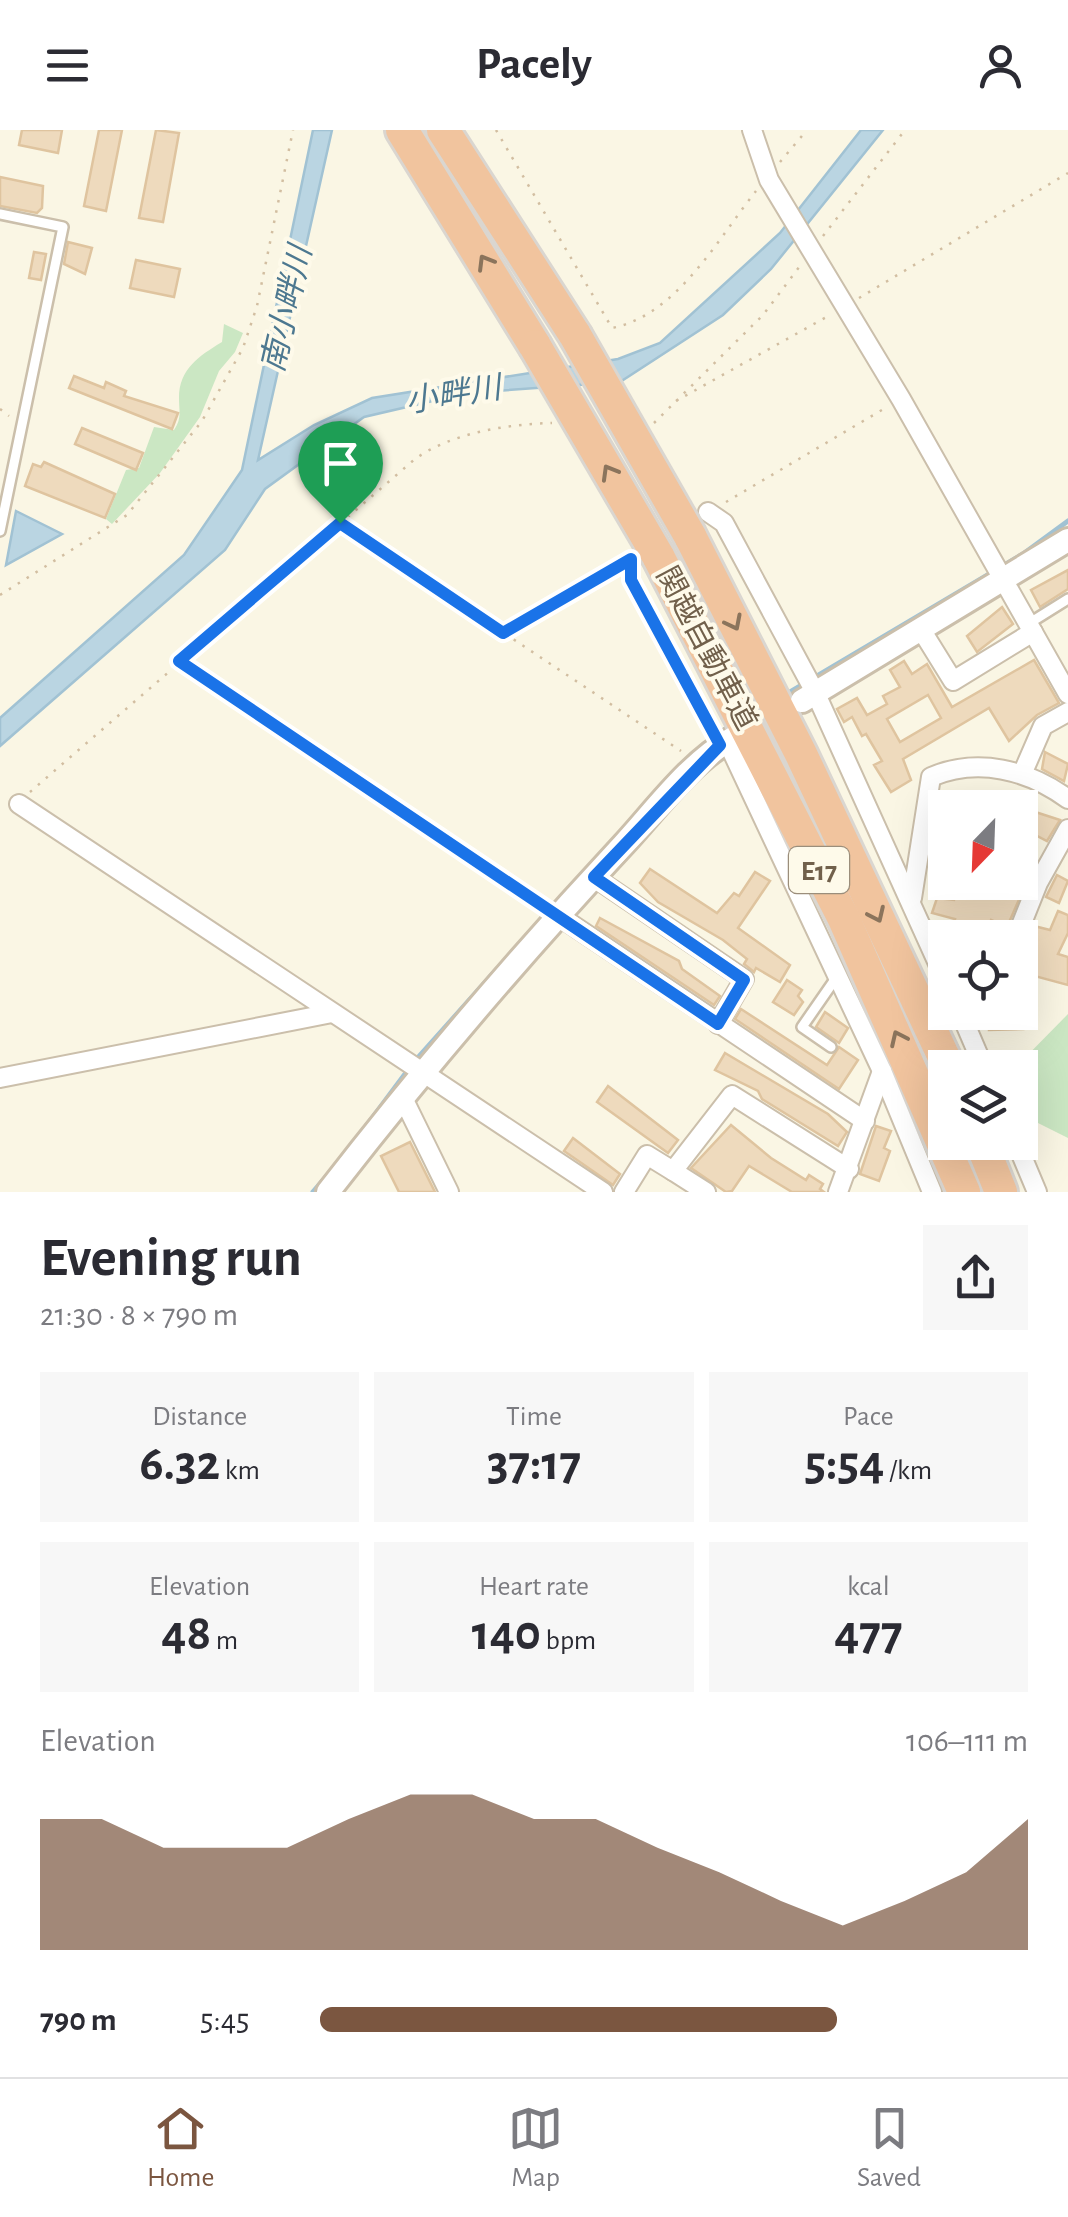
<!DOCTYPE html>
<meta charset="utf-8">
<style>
:root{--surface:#fff;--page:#f7f7f7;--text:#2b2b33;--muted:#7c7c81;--line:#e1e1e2;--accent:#7b5640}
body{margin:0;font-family:"Alegreya Sans","Noto Sans JP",sans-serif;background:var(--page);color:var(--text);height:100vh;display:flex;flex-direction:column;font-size:38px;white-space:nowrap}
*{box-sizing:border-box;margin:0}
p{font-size:32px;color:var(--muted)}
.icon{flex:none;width:55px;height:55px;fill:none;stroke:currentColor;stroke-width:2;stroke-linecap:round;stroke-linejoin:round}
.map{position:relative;height:1062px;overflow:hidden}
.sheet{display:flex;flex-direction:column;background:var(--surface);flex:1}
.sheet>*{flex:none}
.needle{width:65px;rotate:203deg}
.fabs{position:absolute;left:928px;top:660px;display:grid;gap:20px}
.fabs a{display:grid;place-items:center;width:110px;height:110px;border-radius:0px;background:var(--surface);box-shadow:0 10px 40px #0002;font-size:50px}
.pin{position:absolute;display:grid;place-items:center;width:85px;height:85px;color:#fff;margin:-102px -42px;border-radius:50% 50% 50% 0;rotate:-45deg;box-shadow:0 0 10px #0007}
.pin .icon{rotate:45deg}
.round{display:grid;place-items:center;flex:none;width:105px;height:105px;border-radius:0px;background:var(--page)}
.head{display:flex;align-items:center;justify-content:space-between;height:170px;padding:0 40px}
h1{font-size:55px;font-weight:600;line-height:75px}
.stats{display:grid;grid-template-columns:repeat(3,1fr);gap:15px;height:170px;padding:10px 40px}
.stats div{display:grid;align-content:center;border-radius:0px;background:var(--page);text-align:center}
.stats b{font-size:50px;font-weight:600}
.stats small{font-size:28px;font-weight:400}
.stats p{font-size:28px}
.chart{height:280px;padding:20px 40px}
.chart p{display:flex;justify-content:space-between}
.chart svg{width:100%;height:180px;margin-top:10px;fill:var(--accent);opacity:.7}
ul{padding:0 40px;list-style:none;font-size:32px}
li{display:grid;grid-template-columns:160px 120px 1fr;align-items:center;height:75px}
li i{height:25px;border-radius:12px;background:var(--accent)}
header{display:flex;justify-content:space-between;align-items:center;height:130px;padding:0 40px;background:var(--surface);font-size:45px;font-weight:600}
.menu{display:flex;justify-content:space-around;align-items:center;height:140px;border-top:2px solid var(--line);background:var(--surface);font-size:28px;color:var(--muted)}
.menu a{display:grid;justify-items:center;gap:5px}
.menu .selected{color:var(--accent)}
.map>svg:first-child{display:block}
.green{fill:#cbe7c3}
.water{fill:#bad5e2;stroke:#a1c2d3;stroke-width:2.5}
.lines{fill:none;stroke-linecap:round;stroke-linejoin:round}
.stream{stroke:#a1c2d3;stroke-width:5}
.building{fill:#eedabd;stroke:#dfc49f;stroke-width:2.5;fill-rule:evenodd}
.service-casing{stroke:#cbbfab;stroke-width:14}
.minor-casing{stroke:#cbbfab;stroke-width:22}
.tertiary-casing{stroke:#cbbfab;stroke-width:28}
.motorway-casing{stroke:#dad6d0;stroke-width:38}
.path{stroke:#d2bea1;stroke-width:2.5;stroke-dasharray:2.5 8;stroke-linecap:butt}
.service{stroke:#fff;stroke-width:9}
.minor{stroke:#fff;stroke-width:18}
.tertiary{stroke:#fff;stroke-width:22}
.motorway{stroke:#f1c49e;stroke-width:32}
.motorway-bridge-casing{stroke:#dad6d0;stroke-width:38;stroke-linecap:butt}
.motorway-bridge{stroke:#f1c49e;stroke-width:32}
.oneway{stroke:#8b745c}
.route-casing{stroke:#fff;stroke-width:20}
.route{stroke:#1a73e8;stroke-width:12}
.labels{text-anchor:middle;stroke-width:8;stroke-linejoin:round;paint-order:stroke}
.shield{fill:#fefaea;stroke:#9b8e7b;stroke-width:2.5}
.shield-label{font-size:28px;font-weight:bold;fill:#71604b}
.street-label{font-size:30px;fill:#71604b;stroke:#fefaea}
.water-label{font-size:32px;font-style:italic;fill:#4d7890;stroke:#fefaea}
</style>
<header><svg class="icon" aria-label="menu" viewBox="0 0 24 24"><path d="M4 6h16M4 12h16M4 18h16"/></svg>Pacely<svg class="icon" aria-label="person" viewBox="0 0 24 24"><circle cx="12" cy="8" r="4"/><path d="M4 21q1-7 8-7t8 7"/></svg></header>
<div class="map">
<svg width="1068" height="1062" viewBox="0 0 1068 1062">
<rect width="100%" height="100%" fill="#faf6e4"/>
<g class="green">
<path d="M224 194 243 203 235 222 219 241 200 287 160 343 112 394 106 389 126 340 139 338 154 297 174 300C182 288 179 282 179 268 179 239 199 226 222 212Z"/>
<polygon points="1068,884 1068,1008 1020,984 1020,938 1016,937"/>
</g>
<g class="water">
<polygon points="313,0 332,0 258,330 314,295 372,268 618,229 660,213 780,103 861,0 883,0 771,139 723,185 620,252 467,263 364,287 265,359 225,420 0,616 0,588 184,425 242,340"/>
<polygon points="16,381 62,404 6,435"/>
</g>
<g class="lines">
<g class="stream">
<polyline points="785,565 1023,424 1068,391"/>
<polyline points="701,617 732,594"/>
<polyline points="415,931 497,839"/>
<polyline points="364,999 408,940"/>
<polyline points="313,1062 326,1047"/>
</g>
</g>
<g class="building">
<polygon points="22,0 62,0 58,23 19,15"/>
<polygon points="99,0 122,0 106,81 84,76"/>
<polygon points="156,0 179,3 163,92 139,88"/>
<polygon points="0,47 43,56 42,78 37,83 0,76"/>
<polygon points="68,112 92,118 85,144 64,134"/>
<polygon points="34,122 46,124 41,150 29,148"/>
<polygon points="136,130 180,139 174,167 130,158"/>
<polygon points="74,246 104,258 106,252 126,261 124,266 178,283 172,299 69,258"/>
<polygon points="82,298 143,323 136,340 75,314"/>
<polygon points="44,332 115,364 105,388 25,356 33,334 41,337"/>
<polygon points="1068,440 1068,459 1040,477 1031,460"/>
<polygon points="1002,477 1013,494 977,522 967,506"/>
<path d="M1034 530 1059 573 1037 585 1009 611 989 578 903 629 911 650 891 662 874 635 882 631 866 604 862 606 852 587 844 592 837 579 857 568 867 585 887 574 883 566 900 557 890 540 904 531 912 544 927 534 952 577ZM928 565 941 588 900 612 887 589Z"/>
<polygon points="1045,622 1068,634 1064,651 1042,639"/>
<polygon points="1020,677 1060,690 1047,711 1020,697"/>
<polygon points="1025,728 1035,733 1007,797 991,790 984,808 948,808 955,789 932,783 937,768 954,770 958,752 1020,752"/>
<polygon points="650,739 717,783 734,763 739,766 755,742 770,751 738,798 790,835 780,852 756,838 754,842 744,834 747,829 723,810 658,772 640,753"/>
<polygon points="1057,745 1068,751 1059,773 1046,767"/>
<polygon points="1058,781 1068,785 1068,803 1058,824 1068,827 1068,855 1035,846 1034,872 1020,872 1020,820 1034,796 1050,800"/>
<polygon points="600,788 679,831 682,839 720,866 714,875 596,796"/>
<polygon points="787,850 802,860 798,866 803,872 794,885 773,872"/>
<polygon points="741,879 827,935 839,917 858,930 839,959 735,889"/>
<polygon points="825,882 848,898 839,913 816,897"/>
<polygon points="1030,882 1031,896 1024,899 989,900 989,886"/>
<polygon points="725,923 828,984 847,1002 838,1016 762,969 758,961 715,940"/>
<polygon points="608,956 678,1010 668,1023 597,972"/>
<polygon points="731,995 771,1028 806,1050 809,1045 823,1054 820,1059 824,1062 792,1062 749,1036 732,1061 726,1062 691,1038"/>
<polygon points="876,996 891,1001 884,1018 890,1021 879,1051 860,1044"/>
<polygon points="573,1008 620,1044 613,1055 564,1021"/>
<polygon points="410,1012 435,1062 399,1062 381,1026"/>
</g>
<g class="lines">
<defs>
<g id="service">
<polyline points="0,84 63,97 0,401"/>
<polyline points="1028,494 1068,469"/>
<polyline points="831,917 802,897 836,848"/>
</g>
<g id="minor">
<polyline points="752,0 769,50 901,269 1068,564"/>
<polyline points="708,382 724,393 816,564 945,849"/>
<polyline points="922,501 953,551 1033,502"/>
<polyline points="727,611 882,941 932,1062"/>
<polyline points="1023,642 1043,596 1068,582"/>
<polyline points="19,674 603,1062"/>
<polyline points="594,747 744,849 718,894"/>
<path d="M912 768 931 647C978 627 1028 640 1068 669"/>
<polyline points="559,786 865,991"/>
<polyline points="1016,808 1038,753 1068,699"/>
<polyline points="960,882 984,938"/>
<polyline points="0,948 332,883"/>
<polyline points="402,966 449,1062"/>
<polyline points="1016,1012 1037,1062"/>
<polyline points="673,1041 706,1062"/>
<polyline points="624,1062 647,1025 673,1041 732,965 849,1039"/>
<polyline points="838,1062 882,941"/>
</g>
<g id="tertiary">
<polyline points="802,571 1068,410"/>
<path d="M328 1062C421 942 520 826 624 714 657 678 690 632 733 608"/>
</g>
<g id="motorway">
<polyline points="402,0 535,216"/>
<polyline points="443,0 575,205"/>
<polyline points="690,406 801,624 949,938"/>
<polyline points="658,426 844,789 964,1062"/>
<polyline points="981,1012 1001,1062"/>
</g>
</defs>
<use href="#service" class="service-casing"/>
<use href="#minor" class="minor-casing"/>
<use href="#tertiary" class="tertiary-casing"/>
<use href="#motorway" class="motorway-casing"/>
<g class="path">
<path d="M496 0 612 198C677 185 717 110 756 61"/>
<polyline points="780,32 807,0"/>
<polyline points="823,106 905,0"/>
<polyline points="859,168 1068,43"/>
<polyline points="676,271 830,185"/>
<polyline points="0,279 9,286"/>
<polyline points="654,293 763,185 800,136"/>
<polyline points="726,372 887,277"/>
<polyline points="339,393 681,621"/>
<polyline points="631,429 631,450 712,600"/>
<polyline points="0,465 127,385 202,291 243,218 257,176 293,0"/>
<polyline points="505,502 631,429"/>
<polyline points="179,531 541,774"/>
<path d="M30 662 415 329C451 303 508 294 552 293"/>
</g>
<use href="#service" class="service"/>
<use href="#minor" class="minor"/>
<use href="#tertiary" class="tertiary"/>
<use href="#motorway" class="motorway"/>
<defs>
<g id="motorway-bridge">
<polyline points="575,205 690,406"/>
<polyline points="535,216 658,426"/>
</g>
</defs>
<use href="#motorway-bridge" class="motorway-bridge-casing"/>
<use href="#motorway-bridge" class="motorway-bridge"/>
</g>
<defs><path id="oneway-chevron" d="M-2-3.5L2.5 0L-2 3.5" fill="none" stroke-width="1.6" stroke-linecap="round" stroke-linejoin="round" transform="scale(2.5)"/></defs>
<g class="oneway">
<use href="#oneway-chevron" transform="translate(485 132) rotate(-121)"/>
<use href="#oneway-chevron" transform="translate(609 342) rotate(-120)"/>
<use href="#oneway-chevron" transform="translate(734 493) rotate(63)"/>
<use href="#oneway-chevron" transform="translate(877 785) rotate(65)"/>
<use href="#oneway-chevron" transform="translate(898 908) rotate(-115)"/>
</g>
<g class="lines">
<defs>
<polygon id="route" points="340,393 503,503 631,429 631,450 720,615 594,747 744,850 718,894 179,531"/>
</defs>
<use href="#route" class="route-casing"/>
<use href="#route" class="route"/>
</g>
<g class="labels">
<rect class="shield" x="789" y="717" width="60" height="46" rx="8"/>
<g class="shield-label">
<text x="819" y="750">E17</text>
</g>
<g class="street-label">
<text transform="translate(707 518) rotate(62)" y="10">関越自動車道</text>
</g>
<g class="water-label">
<text transform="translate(286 179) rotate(-77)" y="11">南小畔川</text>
<text transform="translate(453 264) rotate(-9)" y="11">小畔川</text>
</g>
</g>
</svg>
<div class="fabs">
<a><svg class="needle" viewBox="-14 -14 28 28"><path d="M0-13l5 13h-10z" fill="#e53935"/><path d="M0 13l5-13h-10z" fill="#7c7c81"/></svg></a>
<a><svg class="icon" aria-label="locate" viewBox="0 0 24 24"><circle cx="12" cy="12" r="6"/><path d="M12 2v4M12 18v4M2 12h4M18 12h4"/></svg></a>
<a><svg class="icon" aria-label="layers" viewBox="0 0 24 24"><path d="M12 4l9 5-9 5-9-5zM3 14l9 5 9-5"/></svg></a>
</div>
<div class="pin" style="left:340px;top:393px;background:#1e9e55"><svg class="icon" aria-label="arrive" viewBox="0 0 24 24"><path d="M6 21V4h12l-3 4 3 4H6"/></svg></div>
</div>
<section class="sheet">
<div class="head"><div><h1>Evening run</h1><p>21:30 · 8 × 790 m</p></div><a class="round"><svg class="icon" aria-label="share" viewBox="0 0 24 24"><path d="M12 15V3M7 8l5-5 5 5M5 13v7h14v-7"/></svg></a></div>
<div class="stats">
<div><p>Distance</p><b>6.32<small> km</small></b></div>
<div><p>Time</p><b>37:17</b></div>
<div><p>Pace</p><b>5:54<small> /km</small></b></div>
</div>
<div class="stats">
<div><p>Elevation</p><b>48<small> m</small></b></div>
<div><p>Heart rate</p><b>140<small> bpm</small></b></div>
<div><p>kcal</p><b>477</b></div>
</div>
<div class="chart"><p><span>Elevation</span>106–111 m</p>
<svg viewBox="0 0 160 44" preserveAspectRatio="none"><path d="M0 44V12L10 12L20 19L30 19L40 19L50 12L60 6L70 6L80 12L90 12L100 19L110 25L120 32L130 38L140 32L150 25L160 12V44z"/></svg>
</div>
<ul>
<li><b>790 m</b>5:45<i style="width:73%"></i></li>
</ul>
</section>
<nav class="menu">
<a class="selected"><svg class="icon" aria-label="home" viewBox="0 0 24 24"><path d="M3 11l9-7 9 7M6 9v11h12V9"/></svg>Home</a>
<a><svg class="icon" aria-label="map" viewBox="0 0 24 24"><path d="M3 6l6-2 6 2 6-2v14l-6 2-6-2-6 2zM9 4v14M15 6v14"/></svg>Map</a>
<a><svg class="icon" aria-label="saved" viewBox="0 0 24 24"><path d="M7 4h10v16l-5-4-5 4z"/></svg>Saved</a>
</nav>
